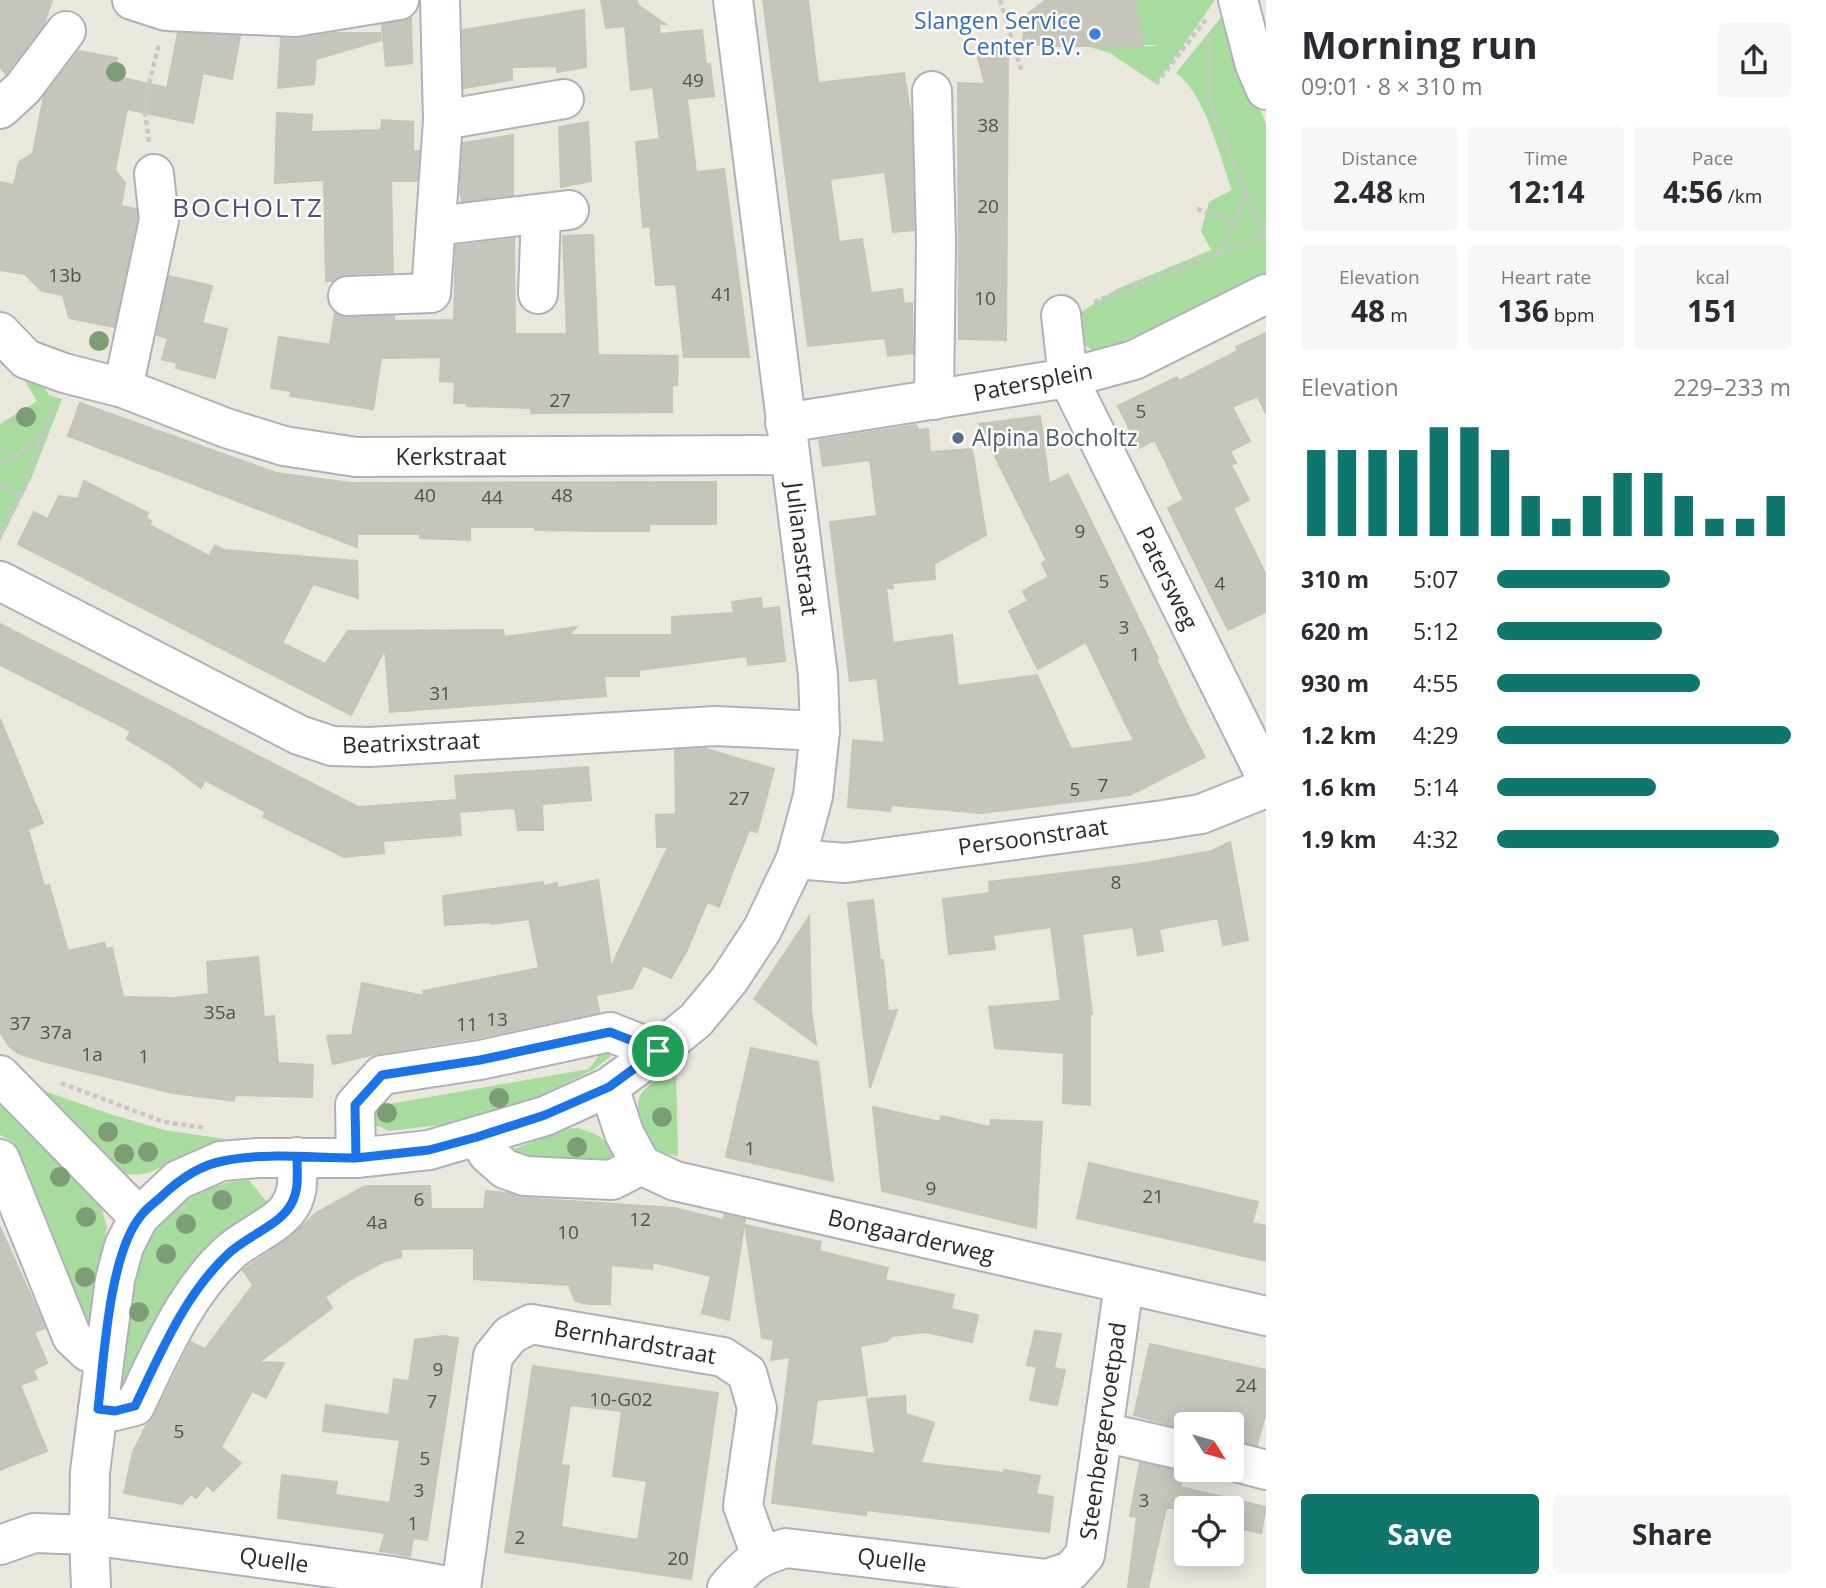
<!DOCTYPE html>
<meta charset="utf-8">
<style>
:root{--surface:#fff;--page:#f7f7f7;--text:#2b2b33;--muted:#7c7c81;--accent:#0f766e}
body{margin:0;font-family:"Open Sans",sans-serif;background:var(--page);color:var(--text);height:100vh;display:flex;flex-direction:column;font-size:26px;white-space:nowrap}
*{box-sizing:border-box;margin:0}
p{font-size:23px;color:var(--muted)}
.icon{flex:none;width:38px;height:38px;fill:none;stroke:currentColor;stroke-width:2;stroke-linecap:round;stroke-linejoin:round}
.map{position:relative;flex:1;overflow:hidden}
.drawer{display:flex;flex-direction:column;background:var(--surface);width:560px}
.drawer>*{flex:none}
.needle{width:46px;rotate:127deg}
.fabs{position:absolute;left:1174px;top:1412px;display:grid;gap:14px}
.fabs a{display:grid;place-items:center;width:70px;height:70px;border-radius:7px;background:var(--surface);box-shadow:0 4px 18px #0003;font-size:35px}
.pin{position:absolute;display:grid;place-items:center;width:60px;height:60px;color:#fff;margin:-30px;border:4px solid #fff;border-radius:50%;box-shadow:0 2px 7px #0007}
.round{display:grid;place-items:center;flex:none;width:74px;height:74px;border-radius:7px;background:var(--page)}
.head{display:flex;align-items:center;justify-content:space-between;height:119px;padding:0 35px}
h1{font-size:38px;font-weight:700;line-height:52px}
.figures{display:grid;grid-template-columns:repeat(3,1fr);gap:10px;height:119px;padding:7px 35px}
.figures div{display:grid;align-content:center;border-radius:7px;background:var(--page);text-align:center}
.figures b{font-size:30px;font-weight:700}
.figures small{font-size:19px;font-weight:400}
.figures p{font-size:19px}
.chart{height:196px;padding:14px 35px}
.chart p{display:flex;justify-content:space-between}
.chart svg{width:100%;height:126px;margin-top:7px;stroke:var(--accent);stroke-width:6}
.primary-button{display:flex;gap:14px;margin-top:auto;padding:14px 35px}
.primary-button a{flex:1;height:80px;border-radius:7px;background:var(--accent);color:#fff;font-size:28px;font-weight:700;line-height:80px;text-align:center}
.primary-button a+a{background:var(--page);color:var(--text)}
ul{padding:0 35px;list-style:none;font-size:23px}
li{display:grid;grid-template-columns:112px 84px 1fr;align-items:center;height:52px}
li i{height:18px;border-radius:9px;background:var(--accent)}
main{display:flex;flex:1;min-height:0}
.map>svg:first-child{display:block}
.grass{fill:#a8dc9e}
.building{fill:#c6c5bb;stroke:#c6c3b7;stroke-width:2;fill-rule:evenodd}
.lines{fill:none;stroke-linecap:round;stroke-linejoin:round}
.minor-casing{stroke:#b0b0bc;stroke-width:42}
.path{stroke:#c8c8c8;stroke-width:4.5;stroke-dasharray:5 3.5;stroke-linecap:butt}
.minor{stroke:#fff;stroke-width:38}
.tree{fill:#7c9d75}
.route-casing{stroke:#fff;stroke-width:14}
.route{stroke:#1a73e8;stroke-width:9}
.shop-dot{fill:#3f7fe0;stroke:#fff;stroke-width:2.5}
.service-dot{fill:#5c6f8a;stroke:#fff;stroke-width:2.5}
.labels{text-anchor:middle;stroke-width:5;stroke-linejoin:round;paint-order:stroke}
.number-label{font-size:19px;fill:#51514e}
.shop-label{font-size:23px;fill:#366cbe;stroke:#fff;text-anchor:end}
.street-label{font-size:23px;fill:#2a2a2a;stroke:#fff}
.service-label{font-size:23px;fill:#4e5e75;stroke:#fff;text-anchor:start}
.quarter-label{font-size:26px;letter-spacing:2px;fill:#4f4e76;stroke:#fff}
</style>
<main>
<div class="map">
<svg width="1266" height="1588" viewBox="0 0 1266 1588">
<rect width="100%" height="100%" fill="#eae7dd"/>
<g class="grass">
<polygon points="1134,0 1215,0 1156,84 1110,53 1086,46 1157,46 1157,45 1141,45"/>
<path d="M1223 15 1266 124V277L1104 350H1092L1082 343 1078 314 1117 289 1211 250 1201 231 1209 202 1232 190C1220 157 1205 93 1176 73Z"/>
<polygon points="34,372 49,395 62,399 31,479 0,541 0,424 37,401 24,380"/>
<polygon points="607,1044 612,1050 610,1057 593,1070 518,1106 448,1124 389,1131 375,1125 370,1116 388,1085 384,1105 589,1069"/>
<path d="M676 1066 678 1156C669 1155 659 1153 652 1146 641 1134 633 1109 641 1094 648 1083 665 1074 676 1066Z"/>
<path d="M36 1088 107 1113 164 1130 225 1139C212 1147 196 1150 182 1156 157 1168 147 1180 118 1172Z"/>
<polygon points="0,1101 93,1196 102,1210 107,1227 88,1330 75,1316 80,1304 14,1142 0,1135"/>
<path d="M577 1128C601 1135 613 1140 613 1168L604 1172 503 1153 566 1129Z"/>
<path d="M248 1179 267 1202 220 1236 132 1394H118C122 1366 126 1337 130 1309 132 1293 133 1276 138 1261 155 1213 200 1184 248 1179Z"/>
</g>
<g class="building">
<polygon points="0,0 52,0 44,24 6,74 0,67"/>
<polygon points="601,0 637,0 638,5 665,24 659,24 660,34 702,30 706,64 710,64 714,96 687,99 696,172 724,169 749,357 684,357 676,284 656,285 650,226 643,227 636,142 660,139 653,87 631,90 625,26 606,28"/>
<polygon points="763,0 808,0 818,83 904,73 911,118 914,230 893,232 885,172 830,179 839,242 862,239 871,293 902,289 904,304 912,303 913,353 888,356 885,338 808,346"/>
<polygon points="1046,0 1134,0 1143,46 1044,46 1023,41 1025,22 1029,13"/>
<polygon points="584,10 586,67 557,72 557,66 512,67 512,80 464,88 463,30"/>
<polygon points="411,18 412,63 386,66 382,25"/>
<polygon points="178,33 240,36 232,79 203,73 193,123 127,109 115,170 125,183 121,206 136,209 137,219 114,327 69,318 63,295 42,291 25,274 0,270 0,182 14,185 19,162 33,153 44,96 79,51 117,58 114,76 167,88"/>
<polygon points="334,33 380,33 381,40 316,59 314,84 278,88 281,38 298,39"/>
<polygon points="1008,43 1006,340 959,339 958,83 985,84 976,50"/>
<polygon points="277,113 312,115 311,132 381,130 382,120 413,122 413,152 419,151 417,181 391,181 393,272 347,274 337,277 333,281 326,281 324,180 275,183"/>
<polygon points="588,122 591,181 561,187 559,127"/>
<polygon points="513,135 513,195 462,201 460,192 463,143"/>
<polygon points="593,235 598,355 678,356 677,385 672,385 672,412 531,413 531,408 467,406 466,403 454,403 455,382 440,381 441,357 381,358 373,409 290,396 291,391 271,388 279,337 330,345 335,313 349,318 394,316 394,321 454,320 456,246 514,239 515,334 567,334 563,236"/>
<polygon points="169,276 212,286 202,323 227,329 215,378 176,368 177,363 162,359 168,338 157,335"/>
<polygon points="1266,333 1266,414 1258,396 1232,407 1250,441 1230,451 1236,463 1231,465 1249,500 1233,508 1266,575 1266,612 1228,630 1168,508 1184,500 1155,440 1139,448 1118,406 1177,377 1179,381 1238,351 1236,347"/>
<polygon points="80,403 276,473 351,483 716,482 716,524 649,524 649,531 603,531 535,530 535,527 470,527 470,540 420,538 420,534 357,534 357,547 68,436"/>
<polygon points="1040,416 1049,484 1068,474 1158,658 1156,659 1187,724 1205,757 1130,795 981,813 891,805 890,811 848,807 853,740 885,743 877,678 850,681 830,522 877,516 870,460 823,466 819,440 916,425 919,430 928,429 930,452 972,449 986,535 934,564 935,579 892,583 893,588 886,588 893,643 952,635 958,686 1037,675 1071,749 1134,741 1086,642 1038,669 1009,611 1028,601 1023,591 1049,577 1042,563 1047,561 979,424"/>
<polygon points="84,481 148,513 146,518 151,521 149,525 209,556 215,546 225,550 357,561 358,598 313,584 282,643 325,664 348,631 503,630 504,637 576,627 569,635 672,635 672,617 734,613 732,602 761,598 762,609 779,607 785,661 748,665 747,656 639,670 639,676 604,676 606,696 390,712 385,649 351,715 18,544 34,512 48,519 59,496 78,499"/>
<polygon points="0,624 358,807 457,800 455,776 588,767 591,800 542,804 543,830 518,830 515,808 459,812 461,835 383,841 384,853 344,857 263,817 266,812 205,780 201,788 169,764 127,739 131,731 0,665"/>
<polygon points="0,719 43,823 28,829 44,886 49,885 68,951 104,943 106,949 112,948 123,997 174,998 209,994 207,962 258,957 264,1017 274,1016 278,1063 313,1065 312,1097 235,1095 234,1101 173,1093 42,1061 18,1053 10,1047 0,1032"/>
<polygon points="706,749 774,769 757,832 749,830 719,907 707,902 687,950 671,978 643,965 632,988 596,995 599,1012 481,1037 379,1053 333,1064 327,1036 352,1035 362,983 424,996 423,991 539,968 529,919 491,924 490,922 445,925 443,896 543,882 543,886 557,883 558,888 598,880 611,967 668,847 657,847 656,815 676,814 675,750"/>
<polygon points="1230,842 1248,940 1223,945 1218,918 1159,929 1163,951 1138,955 1133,927 1082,934 1092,1014 1090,1014 1090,1105 1063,1103 1064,1053 995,1048 989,1007 1061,1001 1051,927 993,935 995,949 949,954 943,899 990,893 989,882 1139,864 1212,851"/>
<polygon points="873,900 880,960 883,960 888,1011 897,1010 870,1088 848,903"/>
<polygon points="809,917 811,1010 816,1044 754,999"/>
<polygon points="751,1048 818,1062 833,1181 726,1157"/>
<polygon points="873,1107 940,1122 941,1116 990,1127 991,1120 1042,1122 1036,1228 882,1191"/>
<polygon points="1089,1163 1258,1202 1252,1223 1266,1226 1266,1261 1077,1218"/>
<polygon points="365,1186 430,1186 431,1209 484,1209 486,1191 507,1193 524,1198 674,1208 723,1220 725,1215 745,1219 729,1320 702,1313 711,1276 653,1262 652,1269 611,1265 610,1304 588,1304 575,1301 569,1285 474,1279 474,1248 401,1249 401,1257 385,1261 351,1279 325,1297 332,1308 259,1362 284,1363 266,1398 252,1391 221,1447 241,1463 213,1491 207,1485 196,1498 191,1494 182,1504 124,1493 133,1452 147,1424 155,1415 191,1342 205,1349 253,1285 243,1270 290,1238 316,1213"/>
<polygon points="745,1225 821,1242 819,1251 888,1268 885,1280 954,1295 951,1309 978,1315 972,1342 926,1332 892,1336 887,1341 860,1346 867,1395 817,1400 811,1445 875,1454 867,1399 905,1396 906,1414 934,1423 921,1463 1004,1473 1004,1470 1040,1476 1036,1494 1053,1497 1049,1532 866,1510 866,1515 772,1503 790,1357 771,1360 774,1340 762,1338"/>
<polygon points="0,1227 45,1328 34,1332 47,1363 33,1370 37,1379 20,1385 47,1451 0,1470"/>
<polygon points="1035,1331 1061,1334 1054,1368 1065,1370 1057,1405 1030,1400 1037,1367 1027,1365"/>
<polygon points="443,1336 458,1338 427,1540 413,1538 410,1556 380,1551 385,1533 278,1518 282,1475 337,1482 335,1495 390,1503 400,1440 323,1431 326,1405 389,1415 394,1379 409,1381 415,1340"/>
<polygon points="1150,1344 1266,1370 1266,1412 1257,1445 1232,1440 1232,1424 1186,1424 1186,1429 1134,1415"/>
<path d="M533 1366 718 1393 691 1579 505 1552ZM570 1405 622 1411 613 1476 647 1481 638 1540 561 1527 569 1466 561 1465Z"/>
<polygon points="1140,1463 1183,1472 1180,1487 1228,1498 1227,1508 1166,1508 1148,1588 1128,1588 1137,1517 1130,1516"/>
<polygon points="1232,1499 1266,1507 1261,1533 1232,1527"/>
</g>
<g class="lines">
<defs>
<g id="minor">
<polyline points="132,0 166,11 295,17 399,0"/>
<polyline points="1238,0 1255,65 1266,90"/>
<polyline points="932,91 936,240 934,400"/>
<polyline points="0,109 23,88 66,31"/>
<polyline points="443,120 564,99"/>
<polyline points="436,226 569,210"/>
<polyline points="538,294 541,214"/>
<polyline points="348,296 431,293 443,120 440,0"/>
<polyline points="1061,315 1068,378 1266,777"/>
<polyline points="0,332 26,359 64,373 123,388 226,428 284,446 356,457 790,455"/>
<polyline points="123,388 159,220 154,174"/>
<polyline points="785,423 1068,378 1134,360 1266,294"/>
<polyline points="0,581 299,735 332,746 370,747 715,726 820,731"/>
<polyline points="796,859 845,863 1163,820 1201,814 1266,788"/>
<polyline points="0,1075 139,1217"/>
<polyline points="609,1087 624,1133 641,1165 675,1181 1266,1316"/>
<polyline points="477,1137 488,1154 505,1169 525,1176 612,1180 641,1165"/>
<polyline points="356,1158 355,1105 382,1075 480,1060 610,1032 658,1051"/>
<polyline points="0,1159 72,1337 88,1352 105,1355"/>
<path d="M98 1409 115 1411 135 1406C160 1354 185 1294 228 1254 244 1238 275 1227 288 1209 300 1193 297 1176 297 1157"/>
<polyline points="1103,1432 1186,1451"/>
<polyline points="1232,1461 1266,1470"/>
<polyline points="0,1545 34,1533 89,1535 392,1576 458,1588"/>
<polyline points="91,1588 89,1535 90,1472 105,1355 115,1280 124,1246 139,1217 178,1180 221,1161 258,1158 356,1158 429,1150 545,1116 609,1087 658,1051 696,1020 729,980 762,930 796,859 813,796 820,731 818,675 733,0"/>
<polyline points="461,1588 493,1356 510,1335 531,1324 723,1357 747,1373 757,1408 743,1506 761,1556"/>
<path d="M727 1588C748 1564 756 1557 786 1548L1047 1579 1071 1571 1085 1555 1124 1285"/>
</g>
</defs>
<use href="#minor" class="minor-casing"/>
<g class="path">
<polyline points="1000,0 1022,72"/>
<polyline points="1156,84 1207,18"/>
<polyline points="149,142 144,104 159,44"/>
<polyline points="1245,191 1266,238"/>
<polyline points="1197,209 1235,222"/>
<polyline points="1218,254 1266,233"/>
<polyline points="1094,302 1218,254 1235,222 1245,190 1209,99 1209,37"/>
<polyline points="0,464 42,438"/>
<polyline points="0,485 20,496"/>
<polyline points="0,534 20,496 53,407"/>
<polyline points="61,1083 164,1122 206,1128"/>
</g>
<use href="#minor" class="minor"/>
</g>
<g class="tree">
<circle cx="116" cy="72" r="10"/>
<circle cx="99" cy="341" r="10"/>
<circle cx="26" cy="417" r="10"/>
<circle cx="499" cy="1098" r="10"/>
<circle cx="387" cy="1113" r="10"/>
<circle cx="662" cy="1117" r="10"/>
<circle cx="108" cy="1132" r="10"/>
<circle cx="577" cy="1147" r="10"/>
<circle cx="148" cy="1152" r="10"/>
<circle cx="124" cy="1154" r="10"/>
<circle cx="60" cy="1177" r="10"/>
<circle cx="222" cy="1200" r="10"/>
<circle cx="86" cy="1217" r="10"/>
<circle cx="186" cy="1224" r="10"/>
<circle cx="166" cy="1254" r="10"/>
<circle cx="85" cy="1277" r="10"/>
<circle cx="139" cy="1312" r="10"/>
</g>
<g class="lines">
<defs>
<path id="route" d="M658 1051 609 1087 545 1115 477 1137 429 1150 356 1158 297 1157C297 1176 300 1193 288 1209 275 1227 244 1238 228 1254 185 1294 160 1354 135 1406L115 1411 98 1409C104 1358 109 1256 140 1217 146 1208 156 1202 163 1195 179 1180 201 1165 223 1161 265 1152 313 1158 356 1158L355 1105 382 1075 480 1060 610 1032 658 1051"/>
</defs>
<use href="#route" class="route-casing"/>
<use href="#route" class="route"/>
</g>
<circle class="shop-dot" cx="1095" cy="34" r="7"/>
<circle class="service-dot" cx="958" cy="438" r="7"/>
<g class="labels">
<g class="number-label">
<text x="693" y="87">49</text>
<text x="988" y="132">38</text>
<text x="988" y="213">20</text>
<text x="65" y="282">13b</text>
<text x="722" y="301">41</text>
<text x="985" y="305">10</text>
<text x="560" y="407">27</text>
<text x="1141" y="418">5</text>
<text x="425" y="502">40</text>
<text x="562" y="502">48</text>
<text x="492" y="504">44</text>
<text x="1080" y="538">9</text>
<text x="1104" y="588">5</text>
<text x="1220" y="590">4</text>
<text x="1124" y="634">3</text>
<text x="1135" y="661">1</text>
<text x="440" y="700">31</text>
<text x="1103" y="792">7</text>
<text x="1075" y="796">5</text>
<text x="739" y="805">27</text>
<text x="1116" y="889">8</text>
<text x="220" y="1019">35a</text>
<text x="497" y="1026">13</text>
<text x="20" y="1030">37</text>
<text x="467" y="1031">11</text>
<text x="56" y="1039">37a</text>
<text x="92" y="1061">1a</text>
<text x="144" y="1063">1</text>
<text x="750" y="1155">1</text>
<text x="931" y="1195">9</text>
<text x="1153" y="1203">21</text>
<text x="419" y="1206">6</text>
<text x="640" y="1226">12</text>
<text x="377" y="1229">4a</text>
<text x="568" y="1239">10</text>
<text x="438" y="1376">9</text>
<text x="1246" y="1392">24</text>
<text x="621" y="1406">10-G02</text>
<text x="432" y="1408">7</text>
<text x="179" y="1438">5</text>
<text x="425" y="1465">5</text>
<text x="419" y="1497">3</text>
<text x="1144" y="1507">3</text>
<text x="413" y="1530">1</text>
<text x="520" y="1544">2</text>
<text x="678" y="1565">20</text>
</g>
<g class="shop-label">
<text x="1081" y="29">Slangen Service<tspan x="1081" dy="26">Center B.V.</tspan></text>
</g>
<g class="street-label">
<text transform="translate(1033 382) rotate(-11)" y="8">Patersplein</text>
<text x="451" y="465">Kerkstraat</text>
<text transform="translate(802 549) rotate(83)" y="8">Julianastraat</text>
<text transform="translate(1167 578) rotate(64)" y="8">Patersweg</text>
<text transform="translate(411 743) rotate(-2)" y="8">Beatrixstraat</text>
<text transform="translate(1033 837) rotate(-8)" y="8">Persoonstraat</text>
<text transform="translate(911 1236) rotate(13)" y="8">Bongaarderweg</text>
<text transform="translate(635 1342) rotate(10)" y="8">Bernhardstraat</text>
<text transform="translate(1103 1431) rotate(-82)" y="8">Steenbergervoetpad</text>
<text transform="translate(274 1560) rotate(8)" y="8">Quelle</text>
<text transform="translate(892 1560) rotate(7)" y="8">Quelle</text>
</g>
<g class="service-label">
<text x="972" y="446">Alpina Bocholtz</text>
</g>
<g class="quarter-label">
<text x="248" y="217">BOCHOLTZ</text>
</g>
</g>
</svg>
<div class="fabs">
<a><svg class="needle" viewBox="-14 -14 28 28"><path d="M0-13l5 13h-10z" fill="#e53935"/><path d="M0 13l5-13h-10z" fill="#7c7c81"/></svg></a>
<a><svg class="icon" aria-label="locate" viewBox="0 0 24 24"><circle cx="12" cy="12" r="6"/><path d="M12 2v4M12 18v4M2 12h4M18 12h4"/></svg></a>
</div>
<div class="pin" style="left:658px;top:1051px;background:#1e9e55"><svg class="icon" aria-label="arrive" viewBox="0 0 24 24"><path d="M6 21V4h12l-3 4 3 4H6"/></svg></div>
</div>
<section class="drawer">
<div class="head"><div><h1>Morning run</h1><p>09:01 · 8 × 310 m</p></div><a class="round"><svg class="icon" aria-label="share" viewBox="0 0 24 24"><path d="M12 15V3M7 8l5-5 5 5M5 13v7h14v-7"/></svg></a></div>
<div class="figures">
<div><p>Distance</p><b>2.48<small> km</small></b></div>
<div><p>Time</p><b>12:14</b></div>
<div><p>Pace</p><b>4:56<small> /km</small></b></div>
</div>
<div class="figures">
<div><p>Elevation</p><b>48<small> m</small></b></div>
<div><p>Heart rate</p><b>136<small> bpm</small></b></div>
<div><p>kcal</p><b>151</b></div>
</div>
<div class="chart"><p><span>Elevation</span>229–233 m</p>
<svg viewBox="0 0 160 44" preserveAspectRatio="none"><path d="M5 44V14M15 44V14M25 44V14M35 44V14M45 44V6M55 44V6M65 44V14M75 44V30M85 44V38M95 44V30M105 44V22M115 44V22M125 44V30M135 44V38M145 44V38M155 44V30"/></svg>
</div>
<ul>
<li><b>310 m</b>5:07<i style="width:59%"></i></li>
<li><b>620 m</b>5:12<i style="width:56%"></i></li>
<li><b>930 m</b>4:55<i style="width:69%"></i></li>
<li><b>1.2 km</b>4:29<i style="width:100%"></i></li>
<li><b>1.6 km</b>5:14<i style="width:54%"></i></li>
<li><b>1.9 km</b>4:32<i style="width:96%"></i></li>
</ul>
<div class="primary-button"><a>Save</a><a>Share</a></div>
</section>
</main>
